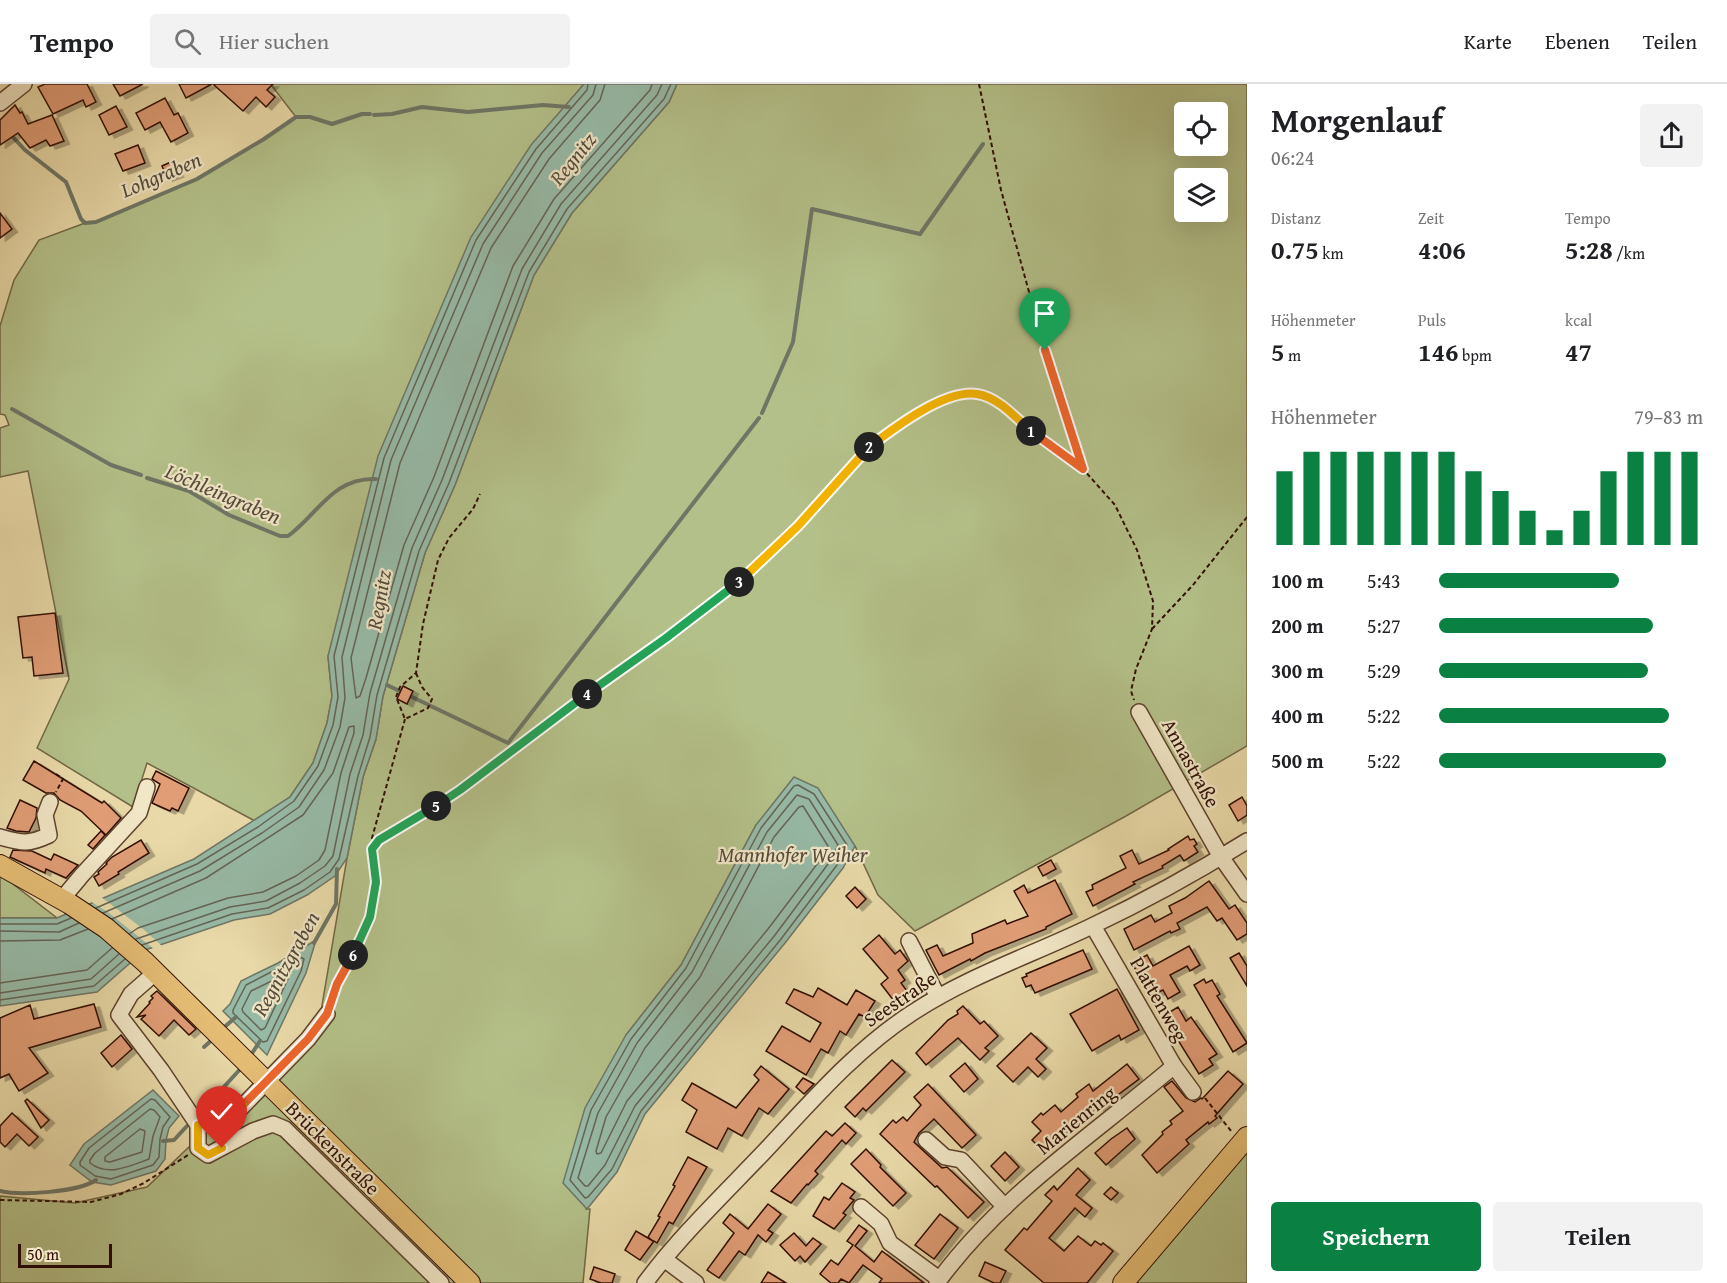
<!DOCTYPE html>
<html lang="de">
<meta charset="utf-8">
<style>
:root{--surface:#fff;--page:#f2f2f2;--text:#202124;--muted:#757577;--line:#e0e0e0;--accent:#0b8043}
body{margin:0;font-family:"Gentium Book Plus",serif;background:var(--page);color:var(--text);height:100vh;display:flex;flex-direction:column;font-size:22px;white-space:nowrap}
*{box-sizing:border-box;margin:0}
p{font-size:20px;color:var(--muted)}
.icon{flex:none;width:33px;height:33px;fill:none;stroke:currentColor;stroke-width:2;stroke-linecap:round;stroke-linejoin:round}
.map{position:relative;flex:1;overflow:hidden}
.side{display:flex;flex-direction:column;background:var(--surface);width:480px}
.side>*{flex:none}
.controls{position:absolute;left:1174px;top:18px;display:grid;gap:12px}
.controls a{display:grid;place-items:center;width:54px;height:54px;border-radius:6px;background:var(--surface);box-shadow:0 6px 24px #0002;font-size:30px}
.scale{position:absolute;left:18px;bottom:15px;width:94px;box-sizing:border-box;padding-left:6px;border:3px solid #300f04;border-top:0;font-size:16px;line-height:21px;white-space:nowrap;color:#300f04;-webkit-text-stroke:4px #f1e6c6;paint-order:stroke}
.pin{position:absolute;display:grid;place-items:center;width:51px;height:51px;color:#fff;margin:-62px -26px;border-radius:50% 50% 50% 0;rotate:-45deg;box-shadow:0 0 6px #0007}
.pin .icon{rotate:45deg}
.km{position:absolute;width:30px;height:30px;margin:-15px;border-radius:50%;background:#222;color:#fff;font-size:16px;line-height:30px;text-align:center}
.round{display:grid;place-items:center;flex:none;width:63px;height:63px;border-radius:6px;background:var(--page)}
.summary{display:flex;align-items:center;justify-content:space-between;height:102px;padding:0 24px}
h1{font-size:33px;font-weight:800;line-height:45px}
.figures{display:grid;grid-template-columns:repeat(3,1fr);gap:9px;height:102px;padding:6px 24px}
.figures div{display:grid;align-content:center}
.figures b{font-size:26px;font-weight:800}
.figures small{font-size:16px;font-weight:400}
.figures p{font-size:16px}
.chart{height:168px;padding:12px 24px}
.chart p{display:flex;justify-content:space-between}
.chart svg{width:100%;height:108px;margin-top:6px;stroke:var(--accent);stroke-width:6}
.button{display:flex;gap:12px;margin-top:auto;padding:12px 24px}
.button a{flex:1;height:69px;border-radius:6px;background:var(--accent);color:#fff;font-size:24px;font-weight:800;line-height:69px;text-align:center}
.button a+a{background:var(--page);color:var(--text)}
ul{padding:0 24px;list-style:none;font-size:20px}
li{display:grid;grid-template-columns:96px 72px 1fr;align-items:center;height:45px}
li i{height:15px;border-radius:8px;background:var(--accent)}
header{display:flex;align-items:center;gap:36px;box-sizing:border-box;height:84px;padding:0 30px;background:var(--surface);border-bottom:2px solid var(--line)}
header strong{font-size:28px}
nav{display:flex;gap:33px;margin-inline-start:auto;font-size:21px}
.search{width:420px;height:54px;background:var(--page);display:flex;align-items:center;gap:15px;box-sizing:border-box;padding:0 21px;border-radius:6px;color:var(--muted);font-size:22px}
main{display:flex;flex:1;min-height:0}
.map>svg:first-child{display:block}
.green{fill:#b4c089;stroke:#726846;stroke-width:1.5;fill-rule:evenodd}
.water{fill:#97baa7;stroke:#6e7666;stroke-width:1.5}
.pier{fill:#e9d9a8}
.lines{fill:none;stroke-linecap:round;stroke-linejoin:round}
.shore{stroke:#646456;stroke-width:1.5}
.stream{stroke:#6e7666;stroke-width:4}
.building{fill:#e09d76;stroke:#300f04;stroke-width:1.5;filter:url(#shadow)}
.minor-casing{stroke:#5e422d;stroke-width:18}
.major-casing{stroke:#300f04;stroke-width:22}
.path{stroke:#300f04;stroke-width:2;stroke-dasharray:4.5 3;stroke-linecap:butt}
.minor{stroke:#f1e6c6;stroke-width:15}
.major{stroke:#e4bc74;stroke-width:20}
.split-1-casing{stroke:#fff;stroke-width:12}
.split-2-casing{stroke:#fff;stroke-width:12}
.split-3-casing{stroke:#fff;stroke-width:12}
.split-4-casing{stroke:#fff;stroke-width:12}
.split-5-casing{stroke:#fff;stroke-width:12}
.split-6-casing{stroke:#fff;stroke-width:12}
.split-7-casing{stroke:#fff;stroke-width:12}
.split-8-casing{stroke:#fff;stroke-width:12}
.split-1{stroke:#f0652b;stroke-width:8}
.split-2{stroke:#f5b400;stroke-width:8}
.split-3{stroke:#f5b400;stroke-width:8}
.split-4{stroke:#22a559;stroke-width:8}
.split-5{stroke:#22a559;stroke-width:8}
.split-6{stroke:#22a559;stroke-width:8}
.split-7{stroke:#f0652b;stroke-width:8}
.split-8{stroke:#f5b400;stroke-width:8}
.labels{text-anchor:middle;stroke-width:4.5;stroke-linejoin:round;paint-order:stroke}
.street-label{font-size:20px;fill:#300f04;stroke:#f1e6c6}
.water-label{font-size:21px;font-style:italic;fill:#544b3d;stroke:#f1e6c6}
</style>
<header>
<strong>Tempo</strong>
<div class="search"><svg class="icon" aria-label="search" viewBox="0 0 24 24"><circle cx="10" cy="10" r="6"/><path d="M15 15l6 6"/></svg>Hier suchen</div>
<nav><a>Karte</a><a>Ebenen</a><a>Teilen</a></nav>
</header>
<main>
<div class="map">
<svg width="1247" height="1199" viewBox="0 0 1247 1199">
<defs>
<filter id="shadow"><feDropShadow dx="5.5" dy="3" stdDeviation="0" flood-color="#0004"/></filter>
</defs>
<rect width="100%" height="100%" fill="#e9d9a8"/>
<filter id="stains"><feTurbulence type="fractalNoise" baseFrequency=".00333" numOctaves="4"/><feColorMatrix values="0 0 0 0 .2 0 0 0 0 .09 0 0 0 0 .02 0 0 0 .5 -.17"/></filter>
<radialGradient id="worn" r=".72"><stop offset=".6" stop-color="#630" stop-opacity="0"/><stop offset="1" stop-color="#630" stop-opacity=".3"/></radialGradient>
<g class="green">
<polygon points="274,0 584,0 566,22 328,572 332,613 327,639 313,679 290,713 255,737 147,679 133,723 37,664 69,595 28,387 0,393 0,344 9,341 5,331 0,330 0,242 14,196 39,156 85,139 96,138 197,95 264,55 296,33 272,2"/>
<path d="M677 0H1247V662L1126 732 915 847 878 811 855 762 756 741 681 881 626 951 586 1125H590L583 1199H0V1112L75 1119 147 1103 319 939 347 774 363 693 376 655 383 612 425 469 455 401 534 191 572 129 669 18ZM1185 28H1218V62H1185ZM1185 94H1218V128H1185Z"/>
<polygon points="0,792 5,794 57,834 0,834"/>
<polygon points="1247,1053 1247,1199 1124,1199"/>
</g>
<g class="water">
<polygon points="584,0 677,0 669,18 572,129 534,191 455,401 425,469 383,612 376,655 363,693 347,774 335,792 307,811 270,830 234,836 145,866 97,908 0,922 0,834 57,834 194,775 290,713 313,679 327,639 332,612 328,572 378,372 471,153 531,61"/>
<polygon points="794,693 818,704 855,762 843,784 785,859 645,1030 617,1088 587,1125 563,1099 585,1024 626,951 681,881 756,741"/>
<polygon points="316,856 306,889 267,971 223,927 230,920 241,897 278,879"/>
<polygon points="153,1006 179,1032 169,1044 166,1056 165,1075 156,1087 111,1101 92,1098 70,1081 84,1060"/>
</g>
<polygon class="pier" points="100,812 143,845 163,863 155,866 109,829 90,817"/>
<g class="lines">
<g class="shore">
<polyline points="605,0 600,16 549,75 491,164 400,379 351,574 356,614 360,612 366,594 404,461 434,393 513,182 554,115 650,6 652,0"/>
<polygon points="798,701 814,710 847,761 847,764 837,781 781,855 641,1027 612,1085 588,1113 585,1114 570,1096 591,1026 631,955 686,884 761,744 794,702"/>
<polygon points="797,711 809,715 838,761 831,776 775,851 635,1022 605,1081 588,1102 585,1102 578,1094 598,1029 637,959 692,888 767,748"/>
<polygon points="803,722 828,762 824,771 768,845 627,1017 601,1069 597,1070 596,1067 606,1033 645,964 700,893 774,753 799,723"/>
<polyline points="96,824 197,780 258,743 294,717 318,682 333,641 338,613 334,572 384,374 476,156 536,65 587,6 588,0"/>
<polyline points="103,829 200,787 262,749 299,723 324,686 340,643 345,614 342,573 391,376 483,160 542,69 593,11 596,0"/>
<polyline points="112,835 206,794 303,731 333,689 349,643 354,642 354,649 341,689 325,766 319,776 296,792 263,808 228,814 138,844 129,850"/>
<polyline points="0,840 57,840 71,834"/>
<polyline points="0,847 59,848 79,839"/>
<polyline points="136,855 230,823 266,817 300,799 325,782 333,772 350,690 363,651 370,609 412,464 442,396 522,185 561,120 657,11 662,0"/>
<polyline points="0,857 60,856 88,845"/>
<polyline points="142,861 232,830 268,824 304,806 330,788 339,775 358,692 370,653 377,611 419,467 449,399 529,188 567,125 664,15 671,0"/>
<polygon points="300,873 304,875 301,887 267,957 263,958 233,929 233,926 246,901"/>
<polygon points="284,891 288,891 288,895 265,944 261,946 243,928 242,925 251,907"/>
<polyline points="0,899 87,886 112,864"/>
<polyline points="0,909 91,895 119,870"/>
<polyline points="0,916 94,902 125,875"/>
<polygon points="151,1015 155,1016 170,1033 163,1043 160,1055 159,1073 153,1081 111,1095 95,1092 80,1081 80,1078 89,1064"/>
<path d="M150 1025 154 1026 160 1033 153 1052 149 1075C130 1082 108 1093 90 1079V1076L95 1069Z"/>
<polygon points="140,1045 145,1047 142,1068 110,1078 105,1077 105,1073"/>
</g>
<g class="stream">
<polyline points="374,31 392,30 422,23 468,28 543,21 569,23"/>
<polyline points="10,50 25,66 66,98 81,135 85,139 96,138 197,95 264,55 296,33 310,33 332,40 362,30 370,30"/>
<polyline points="12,325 111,381 141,391"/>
<polyline points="762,329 793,258 812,125 920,150 983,60"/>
<path d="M147 394 189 407 229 431 280 452H288C318 430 333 393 376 395"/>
<polyline points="387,601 508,659 759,334"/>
<polyline points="314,859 336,820 337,785"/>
<polyline points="221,946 236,933"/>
<polyline points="204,963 214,954"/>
<polyline points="249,974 260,957"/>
<polyline points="201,1028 243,982"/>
<polyline points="163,1057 174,1056 187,1042"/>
<path d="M0 1107C21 1112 79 1108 96 1096"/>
</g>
</g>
<g class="building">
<polygon points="45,0 87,0 96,18 86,23 83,16 53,30 38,3"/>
<polygon points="113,0 143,0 120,12"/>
<polygon points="179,0 212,0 186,14"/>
<polygon points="213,0 273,0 267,6 275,13 266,23 256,13 243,27"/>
<polygon points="165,14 174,31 178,29 188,49 171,58 160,38 145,46 136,29"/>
<polygon points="15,21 20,29 22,28 28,40 52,31 64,57 50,62 46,56 30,64 18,49 0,61 0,36"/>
<polygon points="116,22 127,43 109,51 99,31"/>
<polygon points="138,61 145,79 123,87 115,70"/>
<polygon points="173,77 178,90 167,94 162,82"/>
<polygon points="0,129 12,145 0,154"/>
<polygon points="55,529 63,589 34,592 32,573 23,574 18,533"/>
<polygon points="403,602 413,607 407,620 397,615"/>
<polygon points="34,677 102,719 104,717 121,734 106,751 81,727 60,716 54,709 46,709 23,696"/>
<polygon points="156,687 189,704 178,727 172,724 170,727 152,719 160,700 152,695"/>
<polygon points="1242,713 1247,722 1247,731 1238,737 1229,721"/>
<polygon points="20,716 37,724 36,734 29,748 16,747 7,744"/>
<polygon points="101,747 105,751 93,765 88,761"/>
<polygon points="1188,752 1190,756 1194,755 1197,760 1194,762 1198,768 1184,777 1180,771 1162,782 1163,784 1133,798 1135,800 1093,822 1086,808 1093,805 1092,801 1126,784 1120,772 1132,766 1139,780 1169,766 1168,765"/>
<polygon points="141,756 149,769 118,788 119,790 99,802 94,793 99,790 98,788 107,780 106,779 112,773"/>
<polygon points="13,766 32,767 51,776 54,770 78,781 66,794 46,785 45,789 10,773"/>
<polygon points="1051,776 1056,785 1043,792 1038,783"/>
<polygon points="1055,796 1072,830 1046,843 1046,845 985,869 971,877 970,875 939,891 926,866 937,861 943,872 973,859 972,850 1005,836 1007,840 1028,832 1014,807 1024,801 1028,809"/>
<polygon points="1209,797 1229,825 1235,821 1247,839 1247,850 1237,856 1222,834 1217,837 1207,823 1177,839 1180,845 1171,849 1170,847 1134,866 1124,845 1151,831 1155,838 1172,829 1169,822 1185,814"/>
<polygon points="855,803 866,815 857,824 846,812"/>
<polygon points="879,851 895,870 900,866 908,877 898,886 905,896 901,899 907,907 894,917 881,900 888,894 863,865"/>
<polygon points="1189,862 1200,881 1190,887 1187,882 1170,891 1180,908 1168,915 1163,906 1150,912 1132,879 1147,871 1153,882"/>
<polygon points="1083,866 1092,885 1035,909 1031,901 1026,903 1022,894 1027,892 1026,890"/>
<polygon points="1239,869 1247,882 1247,902 1230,874"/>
<polygon points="1204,895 1206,899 1212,896 1220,910 1217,912 1247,959 1233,968 1194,901"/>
<polygon points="818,904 847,921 856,906 875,917 865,933 859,930 846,951 840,947 828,969 821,965 806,991 766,967 782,942 810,958 821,939 786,919 794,905 813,913"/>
<polygon points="1117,905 1139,946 1121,956 1119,951 1092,967 1070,930"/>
<polygon points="157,907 196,945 189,951 174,936 159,952 141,935 146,931 137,933 150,919 149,918 153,914 151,912"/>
<polygon points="94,920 101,943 29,964 48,989 19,1007 9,990 0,994 0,934 30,921 34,935"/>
<polygon points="963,922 980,940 984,937 998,952 985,964 989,967 980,976 958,954 926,981 916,969 948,936 958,930 957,927"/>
<polygon points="1178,923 1186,937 1191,933 1217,970 1209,975 1213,981 1199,990 1163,932"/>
<polygon points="1031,949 1047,964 1036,975 1046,985 1038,993 1028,983 1013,998 997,982"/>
<polygon points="121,951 132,965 112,983 101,969"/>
<polygon points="892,976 905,988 866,1027 863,1024 855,1033 845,1023"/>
<polygon points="965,979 978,995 964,1008 950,992"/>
<polygon points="1127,980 1139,995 1099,1025 1095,1020 1042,1066 1032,1056 1041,1047 1032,1038 1041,1029 1043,1031 1055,1021 1061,1028 1078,1013 1076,1010 1089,1000 1093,1007"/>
<polygon points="761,982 789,1005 768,1030 759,1024 742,1052 728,1044 717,1065 686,1048 697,1026 682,1016 692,999 736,1024 759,996 754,991"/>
<polygon points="1228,987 1243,1000 1215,1032 1217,1034 1209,1040 1208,1038 1186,1056 1189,1060 1157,1089 1142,1071 1163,1050 1162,1048 1172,1040 1170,1037 1183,1027 1164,1003 1172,997 1186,1014 1195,1018 1201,1014 1202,1015"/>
<polygon points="803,994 814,1000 804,1010 796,1003"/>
<polygon points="928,1000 976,1051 962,1064 934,1035 919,1049 914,1058 942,1084 947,1083 984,1118 968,1134 937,1102 935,1103 880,1050 893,1036 896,1039 903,1033 907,1037 921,1021 914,1013"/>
<polygon points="27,1015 49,1036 41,1044 25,1017"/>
<polygon points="12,1029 38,1053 29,1062 17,1050 5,1063 0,1058 0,1042"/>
<polygon points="845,1039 856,1049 846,1060 842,1056 815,1087 818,1090 808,1101 807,1100 791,1119 771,1107 826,1047 832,1052"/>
<polygon points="1127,1044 1135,1055 1106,1081 1095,1069 1111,1055"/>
<polygon points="866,1065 881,1081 880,1083 906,1109 893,1122 851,1080"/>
<polygon points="1005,1068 1019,1083 1005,1097 991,1082"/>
<polygon points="688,1073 707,1083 673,1140 669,1138 657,1159 654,1157 640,1176 625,1166 636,1147 653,1157 648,1153 660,1133 658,1132 675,1102 673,1101"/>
<polygon points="1078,1084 1090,1096 1076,1111 1092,1124 1085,1133 1075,1124 1049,1154 1064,1167 1078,1152 1091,1162 1095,1157 1101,1161 1103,1159 1113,1167 1087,1199 1044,1199 1005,1166 1024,1144 1027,1146 1052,1117 1045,1111 1054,1102 1057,1106"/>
<polygon points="842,1099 855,1108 850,1114 854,1116 843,1129 846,1131 834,1145 813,1132 824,1113 829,1116"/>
<polygon points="1111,1103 1118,1109 1111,1116 1104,1110"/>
<polygon points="768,1120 781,1130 768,1146 773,1149 766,1158 758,1151 745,1171 739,1167 719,1194 707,1186 734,1149 723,1139 730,1130 748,1145"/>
<polygon points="940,1130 958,1144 934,1175 915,1161"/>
<polygon points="859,1141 867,1147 855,1162 874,1178 882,1167 924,1199 879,1199 882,1195 863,1181 849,1199 841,1195 838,1199 831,1199 820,1190 831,1176 838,1181 853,1161 847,1157"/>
<polygon points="794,1149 806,1162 813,1154 821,1160 805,1178 800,1172 795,1177 780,1161"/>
<polygon points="985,1178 1006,1187 1000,1199 994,1199 979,1192"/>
<polygon points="594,1183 615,1190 612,1199 601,1199 590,1195"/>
<polygon points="768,1188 786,1199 761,1199"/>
</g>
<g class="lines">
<defs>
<g id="minor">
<polyline points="0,19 24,0"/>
<polyline points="1139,628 1221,773 1247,810"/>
<path d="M0 753C22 759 28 761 49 751L45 731 50 718"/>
<polyline points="62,815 82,791 139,729 147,703"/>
<polyline points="1093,842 1174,982 1193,1008"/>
<polyline points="909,857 938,913"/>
<polyline points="156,888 131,910 119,931 161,986 198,1041 219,1038 237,1028 308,955 327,930"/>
<polyline points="198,1041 198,1064 208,1071 253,1047 273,1040 285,1045 441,1199"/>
<polyline points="926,1056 945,1073 961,1076 1005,1123"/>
<polyline points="861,1123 881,1140 890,1159 939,1195"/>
<polyline points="664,1175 696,1199"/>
<path d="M645 1199C680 1152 723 1111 764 1068 810 1019 855 966 912 929 968 892 1032 871 1092 842 1143 818 1199 787 1247 757"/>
<path d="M937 1199C1000 1112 1093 1051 1174 982"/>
</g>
<g id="major">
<polyline points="0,781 70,820 106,844 145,878 470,1199"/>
<polyline points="1123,1199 1247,1053"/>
</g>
</defs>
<use href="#minor" class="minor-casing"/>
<use href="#major" class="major-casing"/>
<g class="path">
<polyline points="979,0 1001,106 1045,266 1083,385 1115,421 1137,466 1153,517 1152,545 1136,585 1131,607 1134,616"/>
<polyline points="1152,545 1193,501 1247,433"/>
<polyline points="416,589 422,603 432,615 428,624 405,635 396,613 400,603 416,589 423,540 438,476 449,454 473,425 480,410"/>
<polyline points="56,690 63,695 56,708"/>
<polyline points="372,765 379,756 393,746 414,736 460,706 567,624 666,554 750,489 799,443 866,365 886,350 937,320 966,310 978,310 990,314 1039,354 1083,385"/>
<polyline points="331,918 337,900 370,833 376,798 372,754 405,635"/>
<polyline points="1205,1014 1231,1047"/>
<polyline points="0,1116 91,1118 121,1110 144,1099 188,1071"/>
</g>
<use href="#minor" class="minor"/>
<use href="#major" class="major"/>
</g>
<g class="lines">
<defs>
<polyline id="split-1" points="1031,347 1083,385 1045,266"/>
<path id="split-2" d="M869 363C894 344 945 305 977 310 998 313 1016 334 1031 347"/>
<polyline id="split-3" points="739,498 798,442 869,363"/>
<polyline id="split-4" points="587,610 666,554 739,498"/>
<polyline id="split-5" points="436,722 460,706 587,610"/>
<polyline id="split-6" points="353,871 370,833 376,798 372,765 379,756 436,722"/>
<polyline id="split-7" points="243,1021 308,955 327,930 337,900 353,871"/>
<polyline id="split-8" points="222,1064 208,1071 198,1064 198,1041 219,1038 243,1021"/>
</defs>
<use href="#split-1" class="split-1-casing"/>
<use href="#split-2" class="split-2-casing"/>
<use href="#split-3" class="split-3-casing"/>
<use href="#split-4" class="split-4-casing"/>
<use href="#split-5" class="split-5-casing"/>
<use href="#split-6" class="split-6-casing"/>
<use href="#split-7" class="split-7-casing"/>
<use href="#split-8" class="split-8-casing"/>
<use href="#split-1" class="split-1"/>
<use href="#split-2" class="split-2"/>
<use href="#split-3" class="split-3"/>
<use href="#split-4" class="split-4"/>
<use href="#split-5" class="split-5"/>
<use href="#split-6" class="split-6"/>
<use href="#split-7" class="split-7"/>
<use href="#split-8" class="split-8"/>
</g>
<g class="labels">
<g class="street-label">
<text transform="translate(1191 679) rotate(61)" y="7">Annastraße</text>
<text transform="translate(900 915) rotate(-34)" y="7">Seestraße</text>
<text transform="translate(1159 915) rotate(60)" y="7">Plattenweg</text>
<text transform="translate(1076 1036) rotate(-39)" y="7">Marienring</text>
<text transform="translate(333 1064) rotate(45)" y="7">Brückenstraße</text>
</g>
<g class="water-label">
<text transform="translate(573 75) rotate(-51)" y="7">Regnitz</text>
<text transform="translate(161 91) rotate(-23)" y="7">Lohgraben</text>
<text transform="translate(223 410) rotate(23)" y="7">Löchleingraben</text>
<text transform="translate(379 516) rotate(-80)" y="7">Regnitz</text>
<text x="793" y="778">Mannhofer Weiher</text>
<text transform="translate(286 880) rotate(-61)" y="7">Regnitzgraben</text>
</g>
</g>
<rect width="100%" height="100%" filter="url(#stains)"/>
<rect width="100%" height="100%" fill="url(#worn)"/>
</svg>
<div class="controls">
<a><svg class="icon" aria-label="locate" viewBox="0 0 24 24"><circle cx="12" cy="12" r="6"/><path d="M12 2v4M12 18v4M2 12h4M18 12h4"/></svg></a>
<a><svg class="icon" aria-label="layers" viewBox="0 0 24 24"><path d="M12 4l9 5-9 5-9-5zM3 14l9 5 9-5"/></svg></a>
</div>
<div class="scale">50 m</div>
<div class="pin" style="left:1045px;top:266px;background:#1e9e55"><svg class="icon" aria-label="arrive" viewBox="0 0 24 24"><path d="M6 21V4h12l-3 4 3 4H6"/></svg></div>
<div class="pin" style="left:222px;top:1064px;background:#d93025"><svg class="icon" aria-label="check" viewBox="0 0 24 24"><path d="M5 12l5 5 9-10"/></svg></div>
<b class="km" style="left:1031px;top:347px">1</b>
<b class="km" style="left:869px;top:363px">2</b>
<b class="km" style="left:739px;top:498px">3</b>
<b class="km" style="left:587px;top:610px">4</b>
<b class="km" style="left:436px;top:722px">5</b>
<b class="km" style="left:353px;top:871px">6</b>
</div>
<section class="side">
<div class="summary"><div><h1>Morgenlauf</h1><p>06:24</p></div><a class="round"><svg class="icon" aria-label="share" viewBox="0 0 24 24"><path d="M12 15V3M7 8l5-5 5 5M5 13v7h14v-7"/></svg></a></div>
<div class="figures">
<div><p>Distanz</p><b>0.75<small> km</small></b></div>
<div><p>Zeit</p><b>4:06</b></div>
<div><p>Tempo</p><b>5:28<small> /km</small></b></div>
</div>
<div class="figures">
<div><p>Höhenmeter</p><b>5<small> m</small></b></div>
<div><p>Puls</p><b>146<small> bpm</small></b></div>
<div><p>kcal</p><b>47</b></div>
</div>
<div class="chart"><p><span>Höhenmeter</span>79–83 m</p>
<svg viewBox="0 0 160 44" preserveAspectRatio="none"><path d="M5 44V14M15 44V6M25 44V6M35 44V6M45 44V6M55 44V6M65 44V6M75 44V14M85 44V22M95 44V30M105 44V38M115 44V30M125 44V14M135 44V6M145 44V6M155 44V6"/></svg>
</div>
<ul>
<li><b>100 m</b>5:43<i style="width:68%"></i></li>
<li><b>200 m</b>5:27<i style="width:81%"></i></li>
<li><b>300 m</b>5:29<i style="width:79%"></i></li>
<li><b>400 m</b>5:22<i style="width:87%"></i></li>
<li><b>500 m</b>5:22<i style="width:86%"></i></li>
</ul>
<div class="button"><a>Speichern</a><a>Teilen</a></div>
</section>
</main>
